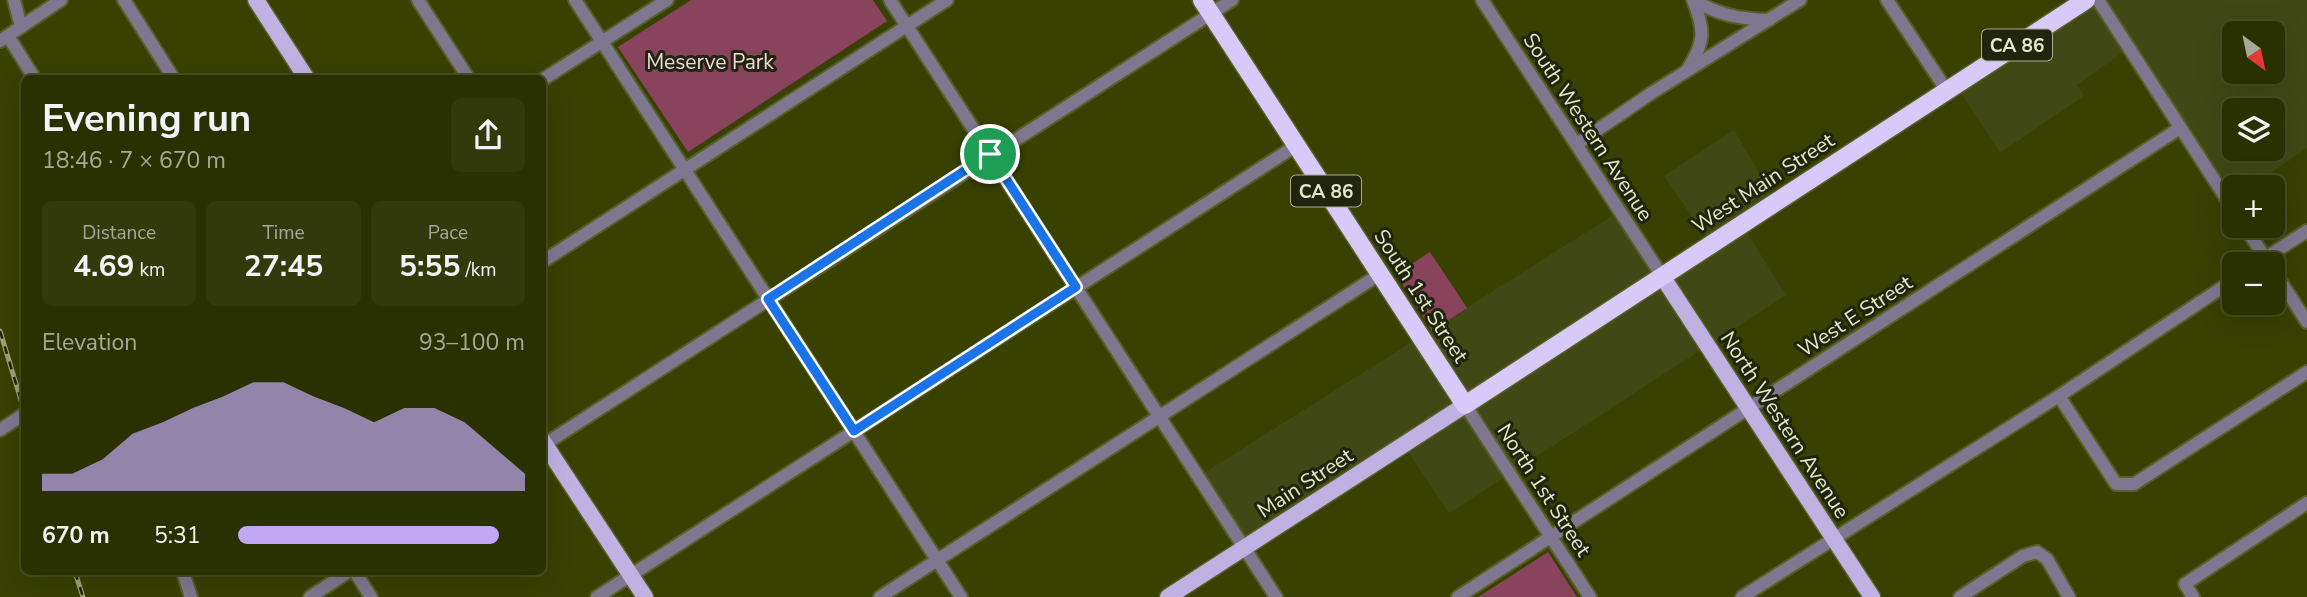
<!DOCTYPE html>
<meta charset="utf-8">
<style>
:root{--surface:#2a3100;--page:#32390a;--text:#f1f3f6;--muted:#a5a999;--line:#464c22;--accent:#c0a8f4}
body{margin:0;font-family:"Nunito Sans",sans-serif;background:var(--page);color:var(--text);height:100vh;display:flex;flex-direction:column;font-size:26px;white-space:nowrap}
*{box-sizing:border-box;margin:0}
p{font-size:23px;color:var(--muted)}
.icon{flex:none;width:38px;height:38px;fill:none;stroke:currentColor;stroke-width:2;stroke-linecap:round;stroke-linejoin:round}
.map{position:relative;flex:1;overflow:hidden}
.details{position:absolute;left:21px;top:75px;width:525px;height:500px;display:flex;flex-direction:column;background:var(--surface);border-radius:10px;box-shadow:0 7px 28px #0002,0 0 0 2px var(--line)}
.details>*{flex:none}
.needle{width:46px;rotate:147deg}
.tools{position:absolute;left:2222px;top:21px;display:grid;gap:14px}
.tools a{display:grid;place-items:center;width:63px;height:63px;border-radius:10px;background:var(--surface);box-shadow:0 7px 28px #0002,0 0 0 2px var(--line);font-size:35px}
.pin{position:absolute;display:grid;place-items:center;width:60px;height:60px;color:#fff;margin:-30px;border:4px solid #fff;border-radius:50%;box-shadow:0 2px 7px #0007}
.round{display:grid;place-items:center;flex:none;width:74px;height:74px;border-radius:10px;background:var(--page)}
.overview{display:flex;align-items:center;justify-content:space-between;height:119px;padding:0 21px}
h1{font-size:38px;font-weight:700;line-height:52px}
.stats{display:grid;grid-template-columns:repeat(3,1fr);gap:10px;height:119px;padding:7px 21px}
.stats div{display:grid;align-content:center;border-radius:10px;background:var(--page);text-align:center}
.stats b{font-size:30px;font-weight:700}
.stats small{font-size:19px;font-weight:400}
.stats p{font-size:19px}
.chart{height:196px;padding:14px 21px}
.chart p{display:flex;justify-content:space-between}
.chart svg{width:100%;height:126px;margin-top:7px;fill:var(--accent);opacity:.7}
ul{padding:0 21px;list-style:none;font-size:23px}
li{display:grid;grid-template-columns:112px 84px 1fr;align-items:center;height:52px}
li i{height:18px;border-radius:9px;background:var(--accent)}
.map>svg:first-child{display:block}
.built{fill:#404915;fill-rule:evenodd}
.green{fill:#8a435d}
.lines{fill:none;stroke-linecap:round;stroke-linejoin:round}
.minor-casing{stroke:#575f25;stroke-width:16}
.major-casing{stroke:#575f25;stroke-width:19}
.highway-casing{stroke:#575f25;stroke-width:21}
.minor{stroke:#7e778f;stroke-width:12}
.major{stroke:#bfb1e2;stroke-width:16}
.highway{stroke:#d7caf9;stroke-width:18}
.rail-casing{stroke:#9ba276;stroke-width:5}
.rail{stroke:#21250d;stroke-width:2.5;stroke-dasharray:8;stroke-linecap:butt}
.route-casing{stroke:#fff;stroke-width:14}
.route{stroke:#1a73e8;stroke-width:9}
.labels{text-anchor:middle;stroke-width:6;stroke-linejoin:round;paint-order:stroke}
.shield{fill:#21250d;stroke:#a8ae92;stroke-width:2}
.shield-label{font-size:19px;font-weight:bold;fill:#e2e9cb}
.park-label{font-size:21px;fill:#f1d6de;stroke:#21250d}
.street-label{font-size:21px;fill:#e2e9cb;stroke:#21250d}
</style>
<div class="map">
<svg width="2307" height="597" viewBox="0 0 2307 597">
<rect width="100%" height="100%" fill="#384100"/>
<g class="built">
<path d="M2085 0H2307V148L2250 187H2235V198L2228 202 2129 48 2077 85 2084 96 2000 153 1956 85ZM2235 33H2273V72H2235ZM2235 110H2273V149H2235Z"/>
<polygon points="1734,130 1776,202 1742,225 1786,295 1449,513 1403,444 1245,547 1199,476 1620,211 1662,276 1711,244 1664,176"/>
</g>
<g class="green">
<polygon points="691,0 873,0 887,21 688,152 618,47"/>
<polygon points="1430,252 1467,308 1432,331 1396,274"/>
<polygon points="1548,552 1577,597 1478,597"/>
</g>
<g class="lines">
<defs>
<g id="minor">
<polyline points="14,0 21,27"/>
<polyline points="124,0 174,79"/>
<polyline points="418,0 469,79"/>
<polyline points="575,0 961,597"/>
<polyline points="890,0 1276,597"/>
<polyline points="1482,0 1662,276"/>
<path d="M1693 0C1719 15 1739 19 1769 20"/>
<polyline points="1887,0 1947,91"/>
<polyline points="2098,0 2235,212"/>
<polyline points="8,36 35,79"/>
<polyline points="0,41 61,0"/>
<path d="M1688 69C1705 42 1705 30 1693 0"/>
<polyline points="542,80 667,0"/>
<polyline points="1577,144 1650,94 1800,0"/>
<polyline points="2244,226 2269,263"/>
<polyline points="542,262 947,0"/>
<polyline points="2256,264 2307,231"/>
<polyline points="2273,270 2307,322"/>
<polyline points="2059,396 2116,484 2134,484 2307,372"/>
<polyline points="1465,405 1590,597"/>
<polyline points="0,430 24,414"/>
<polyline points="542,446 1232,0"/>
<polyline points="183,572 191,597"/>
<polyline points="355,572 371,597"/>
<polyline points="310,597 348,572"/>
<polyline points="597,597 1297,145"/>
<polyline points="880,597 1380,274"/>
<polyline points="1458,597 2180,128"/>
<polyline points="1742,597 2059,396 2235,279"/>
<polyline points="1960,597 2023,556 2037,552 2047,559 2069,597"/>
<polyline points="2193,597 2185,584 2307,503"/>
</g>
<g id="major">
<polyline points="256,0 307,79"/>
<polyline points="1662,276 1872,597"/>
<polyline points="542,440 645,597"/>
<polyline points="1168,597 1465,405"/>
</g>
<polyline id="highway" points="1202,0 1465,405 2086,0"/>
</defs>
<use href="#minor" class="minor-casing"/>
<use href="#major" class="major-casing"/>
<use href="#highway" class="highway-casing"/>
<use href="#minor" class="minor"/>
<use href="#major" class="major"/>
<use href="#highway" class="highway"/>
<defs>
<g id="rail">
<polyline points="0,331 24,410"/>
<polyline points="75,572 83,597"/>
</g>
</defs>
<use href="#rail" class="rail-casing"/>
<use href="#rail" class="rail"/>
</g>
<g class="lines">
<defs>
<polygon id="route" points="990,154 1076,287 854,431 768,299"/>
</defs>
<use href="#route" class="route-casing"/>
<use href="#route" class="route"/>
</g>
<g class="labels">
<g class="shield">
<rect x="1982" y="29.5" width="70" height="31" rx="5"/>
<rect x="1291" y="175.5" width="70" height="31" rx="5"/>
</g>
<g class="shield-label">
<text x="2017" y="52">CA 86</text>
<text x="1326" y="198">CA 86</text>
</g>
<g class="park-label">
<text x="710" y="69">Meserve Park</text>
</g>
<g class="street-label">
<text transform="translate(1588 127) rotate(57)" y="7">South Western Avenue</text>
<text transform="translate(1763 183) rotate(-33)" y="7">West Main Street</text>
<text transform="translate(1421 296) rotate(57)" y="7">South 1st Street</text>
<text transform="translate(1855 316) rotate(-33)" y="7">West E Street</text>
<text transform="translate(1785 425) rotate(57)" y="7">North Western Avenue</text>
<text transform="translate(1305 483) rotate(-33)" y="7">Main Street</text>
<text transform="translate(1544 490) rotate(57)" y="7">North 1st Street</text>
</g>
</g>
</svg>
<div class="tools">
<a><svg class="needle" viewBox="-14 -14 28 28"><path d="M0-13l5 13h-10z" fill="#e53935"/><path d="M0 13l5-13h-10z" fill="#a5a999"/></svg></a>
<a><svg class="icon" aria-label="layers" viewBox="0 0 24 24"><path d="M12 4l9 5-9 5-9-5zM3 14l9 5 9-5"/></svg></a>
<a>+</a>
<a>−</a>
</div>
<div class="pin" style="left:990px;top:154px;background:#1e9e55"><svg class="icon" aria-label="arrive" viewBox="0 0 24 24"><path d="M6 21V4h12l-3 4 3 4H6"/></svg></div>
<section class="details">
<div class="overview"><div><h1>Evening run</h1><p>18:46 · 7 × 670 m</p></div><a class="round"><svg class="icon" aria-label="share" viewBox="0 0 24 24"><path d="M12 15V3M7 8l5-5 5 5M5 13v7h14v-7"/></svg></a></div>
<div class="stats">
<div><p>Distance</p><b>4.69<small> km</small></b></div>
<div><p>Time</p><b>27:45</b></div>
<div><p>Pace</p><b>5:55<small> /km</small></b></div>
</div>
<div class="chart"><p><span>Elevation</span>93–100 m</p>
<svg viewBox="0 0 160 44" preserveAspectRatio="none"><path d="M0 44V38L10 38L20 33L30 24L40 20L50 15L60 11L70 6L80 6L90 11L100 15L110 20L120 15L130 15L140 20L150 29L160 38V44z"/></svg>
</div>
<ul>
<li><b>670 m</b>5:31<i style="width:91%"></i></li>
</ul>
</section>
</div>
